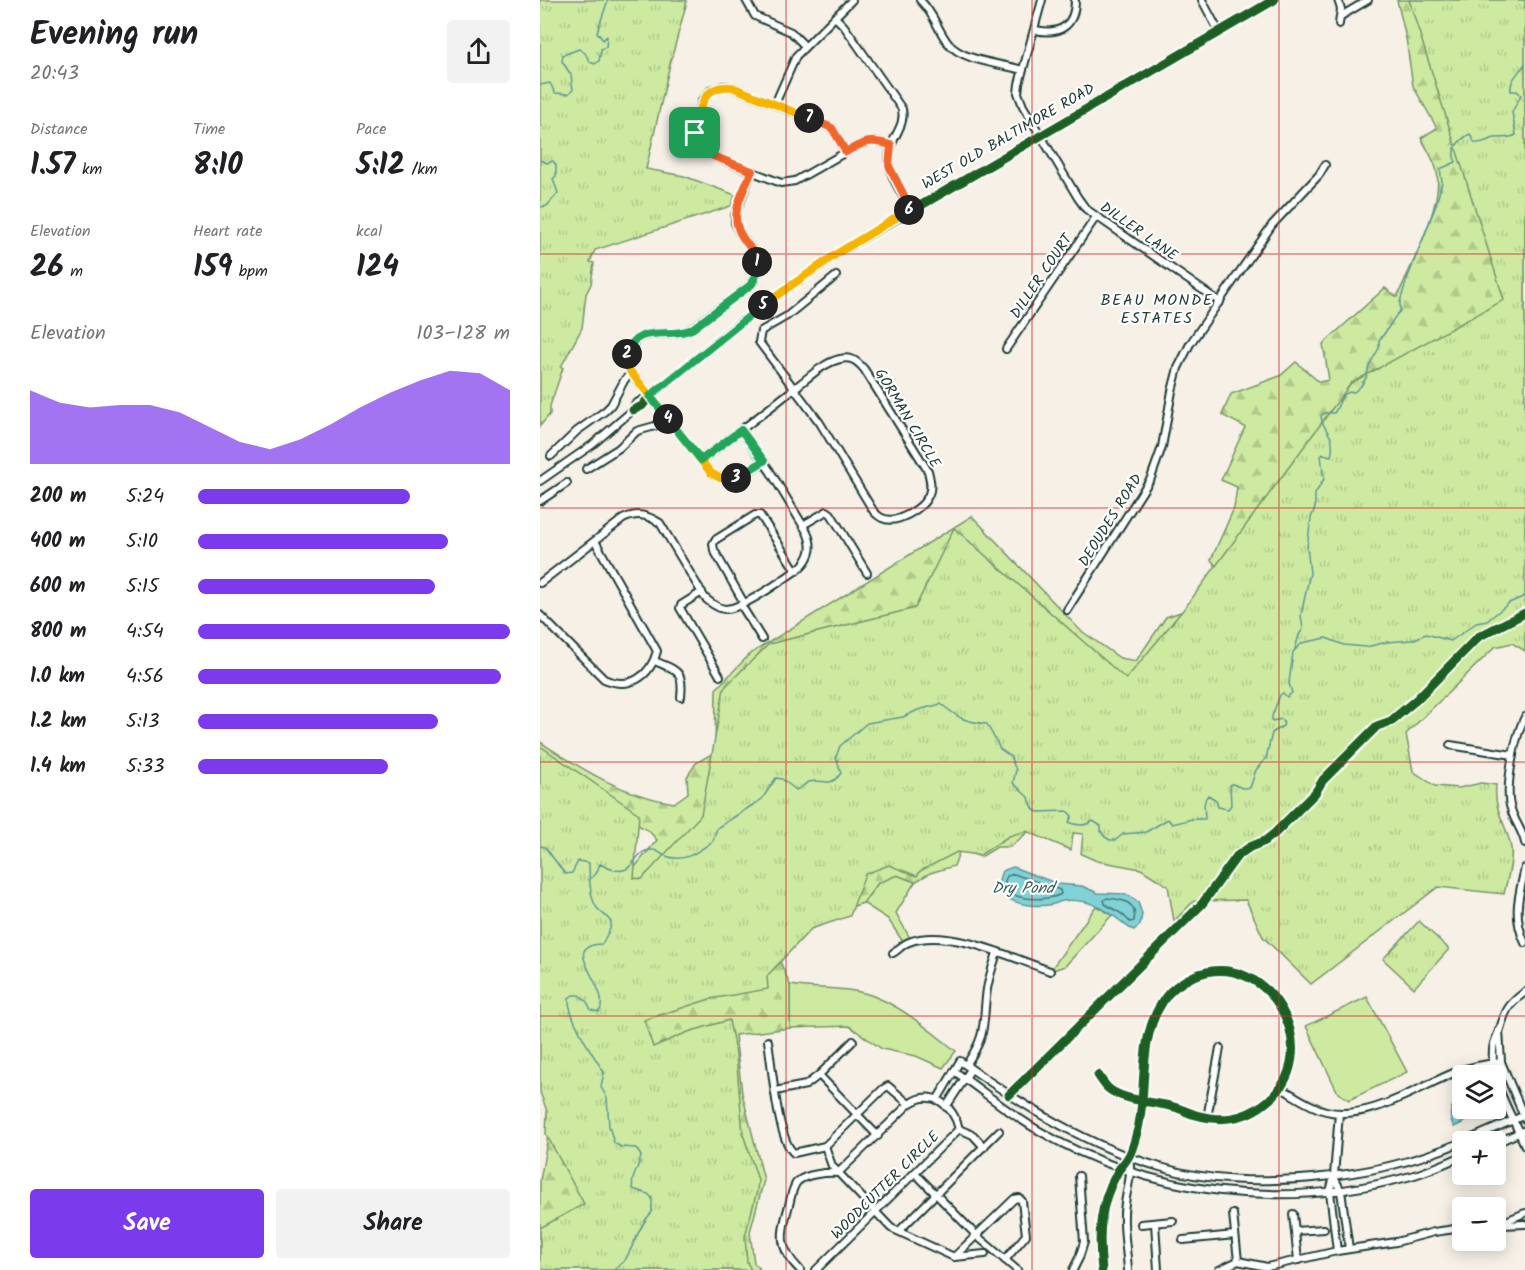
<!DOCTYPE html>
<meta charset="utf-8">
<style>
:root{--surface:#fff;--page:#f2f2f2;--text:#202124;--muted:#757577;--accent:#7c3aed}
body{margin:0;font-family:Kalam,sans-serif;background:var(--page);color:var(--text);height:100vh;display:flex;flex-direction:column;font-size:22px;white-space:nowrap}
*{box-sizing:border-box;margin:0}
p{font-size:20px;color:var(--muted)}
.icon{flex:none;width:33px;height:33px;fill:none;stroke:currentColor;stroke-width:2;stroke-linecap:round;stroke-linejoin:round}
.map{position:relative;flex:1;overflow:hidden}
.details{display:flex;flex-direction:column;background:var(--surface);width:540px}
.details>*{flex:none}
.controls{position:absolute;left:912px;top:1065px;display:grid;gap:12px}
.controls a{display:grid;place-items:center;width:54px;height:54px;border-radius:6px;background:var(--surface);box-shadow:0 3px 15px #0003;font-size:30px}
.pin{position:absolute;display:grid;place-items:center;width:51px;height:51px;color:#fff;margin:-26px;border-radius:12px;box-shadow:0 3px 9px #0006}
.km{position:absolute;width:30px;height:30px;margin:-15px;border-radius:50%;background:#222;color:#fff;font-size:16px;line-height:30px;text-align:center}
.round{display:grid;place-items:center;flex:none;width:63px;height:63px;border-radius:6px;background:var(--page)}
.headline{display:flex;align-items:center;justify-content:space-between;height:102px;padding:0 30px}
h1{font-size:33px;font-weight:700;line-height:45px}
.stats{display:grid;grid-template-columns:repeat(3,1fr);gap:9px;height:102px;padding:6px 30px}
.stats div{display:grid;align-content:center}
.stats b{font-size:30px;font-weight:700}
.stats small{font-size:16px;font-weight:400}
.stats p{font-size:16px}
.chart{height:168px;padding:12px 30px}
.chart p{display:flex;justify-content:space-between}
.chart svg{width:100%;height:108px;margin-top:6px;fill:var(--accent);opacity:.7}
.primary-button{display:flex;gap:12px;margin-top:auto;padding:12px 30px}
.primary-button a{flex:1;height:69px;border-radius:6px;background:var(--accent);color:#fff;font-size:24px;font-weight:700;line-height:69px;text-align:center}
.primary-button a+a{background:var(--page);color:var(--text)}
ul{padding:0 30px;list-style:none;font-size:20px}
li{display:grid;grid-template-columns:96px 72px 1fr;align-items:center;height:45px}
li i{height:15px;border-radius:8px;background:var(--accent)}
main{display:flex;flex:1;min-height:0}
.map>svg:first-child{display:block}
.grass{fill:#ceeaa1;stroke:#76946a;stroke-width:1.5}
.forest{fill:url(#forest-firs);stroke:#76946a;stroke-width:1.5}
.park{fill:url(#park-tufts);stroke:#76946a;stroke-width:1.5}
.water{fill:#81d2d7;stroke:#5a9696;stroke-width:1.5}
.lines{fill:none;stroke-linecap:round;stroke-linejoin:round}
.shore{stroke:#467975;stroke-width:1.5}
.stream{stroke:#5a9696;stroke-width:1.5}
.minor-casing{stroke:#1f3d34;stroke-width:10}
.minor{stroke:#fff;stroke-width:6}
.cycleway-casing{stroke:#fff;stroke-width:13}
.cycleway{stroke:#1b5e20;stroke-width:9}
.split-1-casing{stroke:#fff;stroke-width:12}
.split-2-casing{stroke:#fff;stroke-width:12}
.split-3-casing{stroke:#fff;stroke-width:12}
.split-4-casing{stroke:#fff;stroke-width:12}
.split-5-casing{stroke:#fff;stroke-width:12}
.split-6-casing{stroke:#fff;stroke-width:12}
.split-7-casing{stroke:#fff;stroke-width:12}
.split-8-casing{stroke:#fff;stroke-width:12}
.split-1{stroke:#f0652b;stroke-width:8}
.split-2{stroke:#22a559;stroke-width:8}
.split-3{stroke:#f5b400;stroke-width:8}
.split-4{stroke:#22a559;stroke-width:8}
.split-5{stroke:#22a559;stroke-width:8}
.split-6{stroke:#f5b400;stroke-width:8}
.split-7{stroke:#f0652b;stroke-width:8}
.split-8{stroke:#f5b400;stroke-width:8}
.grid{fill:none;stroke:#d62828;stroke-width:1.5;stroke-opacity:0.55}
.labels{text-anchor:middle;stroke-width:4.5;stroke-linejoin:round;paint-order:stroke}
.street-label{font-size:15px;fill:#1f3d34;stroke:#fff}
.neighbourhood-label{font-size:16px;letter-spacing:1.5px;fill:#1f3d34;stroke:#fff}
.water-label{font-size:16px;font-style:italic;fill:#38625d;stroke:#fff}
</style>
<main>
<section class="details">
<div class="headline"><div><h1>Evening run</h1><p>20:43</p></div><a class="round"><svg class="icon" aria-label="share" viewBox="0 0 24 24"><path d="M12 15V3M7 8l5-5 5 5M5 13v7h14v-7"/></svg></a></div>
<div class="stats">
<div><p>Distance</p><b>1.57<small> km</small></b></div>
<div><p>Time</p><b>8:10</b></div>
<div><p>Pace</p><b>5:12<small> /km</small></b></div>
</div>
<div class="stats">
<div><p>Elevation</p><b>26<small> m</small></b></div>
<div><p>Heart rate</p><b>159<small> bpm</small></b></div>
<div><p>kcal</p><b>124</b></div>
</div>
<div class="chart"><p><span>Elevation</span>103–128 m</p>
<svg viewBox="0 0 160 44" preserveAspectRatio="none"><path d="M0 44V14L10 19L20 21L30 20L40 20L50 23L60 29L70 35L80 38L90 34L100 28L110 21L120 15L130 10L140 6L150 7L160 14V44z"/></svg>
</div>
<ul>
<li><b>200 m</b>5:24<i style="width:68%"></i></li>
<li><b>400 m</b>5:10<i style="width:80%"></i></li>
<li><b>600 m</b>5:15<i style="width:76%"></i></li>
<li><b>800 m</b>4:54<i style="width:100%"></i></li>
<li><b>1.0 km</b>4:56<i style="width:97%"></i></li>
<li><b>1.2 km</b>5:13<i style="width:77%"></i></li>
<li><b>1.4 km</b>5:33<i style="width:61%"></i></li>
</ul>
<div class="primary-button"><a>Save</a><a>Share</a></div>
</section>
<div class="map">
<svg width="985" height="1270" viewBox="0 0 985 1270">
<defs>
<pattern id="forest-firs" width="22" height="20" patternUnits="userSpaceOnUse" patternTransform="scale(1.5)"><rect width="22" height="20" fill="#ceeaa1"/><path d="M5 1l3.5 6h-7zM16 11l3.5 6h-7z" fill="#b0ca8b"/></pattern>
<pattern id="park-tufts" width="24" height="20" patternUnits="userSpaceOnUse" patternTransform="scale(1.5)"><rect width="24" height="20" fill="#ceeaa1"/><path d="M3 7l-1-3M5 7V3M7 7l1-3M15 17l-1-3M17 17v-4M19 17l1-3" fill="none" stroke="#b0ca8b"/></pattern>
</defs>
<rect width="100%" height="100%" fill="#f6f0e7"/>
<filter id="ink" filterUnits="userSpaceOnUse"><feTurbulence type="fractalNoise" baseFrequency=".0167" numOctaves="2"/><feDisplacementMap in="SourceGraphic" scale="12" xChannelSelector="R" yChannelSelector="G"/><feConvolveMatrix kernelMatrix="1 2 1 2 8 2 1 2 1" color-interpolation-filters="sRGB"/></filter>
<g filter="url(#ink)">
<g class="grass">
<polygon points="357,875 375,882 356,913 372,942 365,945 348,919 323,903 338,883"/>
<polygon points="556,906 572,915 525,966 510,971"/>
<path d="M250 985C278 990 312 986 338 998 365 1009 393 1033 416 1051L403 1068 376 1056 342 1049 309 1026 250 1028Z"/>
<polygon points="827,997 867,1072 809,1100 798,1093 766,1026"/>
</g>
<path class="forest" d="M857 0H985V320L495 826 470 847H457L441 857 420 850 414 866 390 873 375 882 357 875 338 883 323 903 299 911 234 947 250 985V1028L195 1035 202 1093 224 1180 210 1232 214 1263 220 1270H0V1181L18 1078 0 983 117 840 109 831 70 809 0 796V742C44 770 81 795 134 803L148 793 147 777 156 763 175 752 176 689 210 654 432 516 540 630 580 658 596 661 626 617 650 609 676 566 671 560 694 508 697 487 681 480 705 427 682 415 691 394 740 376 756 362 779 382 789 380 783 344 845 288 857 297C871 265 906 201 896 168 893 158 886 147 881 138L897 128 873 86 866 38Z"/>
<g class="park">
<polygon points="0,0 146,0 146,5 130,64 106,169 144,176 195,195 191,206 55,250 50,262 54,263 51,284 46,294 42,328 21,367 23,368 10,406 10,414 0,426"/>
<path d="M869 0H985V651L972 643 955 647 866 734 873 771 895 786 919 788 941 783 956 785C953 811 967 824 971 848 973 863 967 879 964 894L898 887 771 984 723 937 706 900 654 901 634 921 628 886 601 869 557 861 541 854 543 834 533 833 531 850 486 831 469 836 440 855 417 852 380 871 377 876 349 865 325 874 310 916 271 929 227 976 228 989 170 999 104 1020 113 1047 148 1032 189 1020 196 1055 203 1134 218 1180 217 1191 205 1236 207 1262 211 1270H0V1228L44 1204 6 1134 7 1111 0 1092V746L99 814 94 878 102 879 161 815 184 688 201 671 229 644 375 608 414 528 586 679 647 605 811 383 964 300Z"/>
<polygon points="879,921 909,949 874,988 843,959"/>
</g>
<g class="water">
<path d="M473 867 518 884 542 886 558 893 586 894 598 902 602 914 600 925 594 930C587 928 585 924 579 920 571 913 557 905 546 902 540 901 530 899 523 901 520 901 517 903 514 904 492 909 447 903 462 871Z"/>
<path d="M922 1094V1108L943 1109 945 1112 914 1127C906 1113 912 1104 922 1094Z"/>
</g>
<g class="lines">
<g class="shore">
<path d="M474 874 520 890 521 894C508 902 453 902 467 876Z"/>
<path d="M567 898C582 899 598 902 594 921L590 922 582 914 565 904 564 900Z"/>
</g>
<g class="stream">
<polyline points="0,85 10,83 15,93 28,94 33,90 31,75 22,61 23,55 39,49 45,53 50,62 55,64 59,61 61,49 66,47 67,36 63,40 57,32 68,0"/>
<polyline points="0,130 0,139"/>
<polyline points="0,160 7,163 13,161 16,165 16,176 13,179 18,193 7,206 0,207"/>
<path d="M755 649 759 635 763 629 761 615 770 573 767 547 771 518 775 508V494L784 479 781 456 783 454 791 456C797 434 782 431 781 416L784 413H794C801 404 799 391 814 392L821 386 826 378 829 366 839 348V340C848 331 851 320 860 311V302L866 282 896 205 902 182 900 169 916 162C909 150 919 140 930 134L935 143C943 144 948 139 955 138 963 137 969 139 976 135L972 112 981 95 977 91H971C969 81 979 72 985 64"/>
<path d="M0 846 5 847 25 874 32 873 38 861 49 863C49 874 50 899 57 908 61 913 67 916 71 922L70 929 62 944C15 945 74 989 59 1012L51 1010 47 1002 39 995H33L29 998C27 1016 54 1057 64 1072L61 1087 67 1098 69 1126 74 1143 81 1147 96 1148 101 1156C99 1168 90 1178 93 1189L108 1194 112 1198V1212C99 1225 95 1244 85 1260 82 1264 78 1266 74 1270"/>
<path d="M49 880 56 874 60 864C98 885 89 849 113 850 117 850 122 855 126 856 144 863 158 852 173 841L177 828 222 799 236 778 242 779 256 790C260 788 265 784 269 782 283 778 290 789 301 773L296 757 300 746 327 723 363 717 378 710 401 704C420 719 423 721 447 724L460 749 470 756 476 770 473 783 489 798 494 810 498 812 527 811 532 816 529 822C538 827 545 826 553 821L561 826V831L565 837 570 840H576L583 834 606 832 628 819 632 824 652 819H665C665 811 662 801 668 795L676 800 678 807 688 809 691 805 690 785 693 784 702 788H710L716 770 726 758 732 733 743 726 744 723 742 719 732 721V716L740 695 743 693 747 697 752 693 749 683 753 652 762 643 786 638 804 645 826 647 847 642 872 640 886 634 911 641 936 623 947 621 969 603 985 596"/>
</g>
<defs>
<g id="minor">
<polyline points="206,0 215,16 251,32 265,46"/>
<path d="M380 0C395 15 397 29 408 43 422 61 462 64 483 70"/>
<polyline points="502,0 479,84 478,93 483,106 538,198 546,209 680,302"/>
<polyline points="662,0 679,32"/>
<polyline points="798,0 801,9 799,24"/>
<polyline points="801,16 828,0"/>
<path d="M295 17 304 26 362 109C365 123 357 131 352 144 342 168 359 189 371 209"/>
<path d="M495 30C519 35 535 27 535 0"/>
<polygon points="183,86 192,87 292,128 306,152 255,181 241,183 165,153 158,142 155,133 162,101 171,90"/>
<polyline points="235,104 256,56 312,0"/>
<path d="M306 152C325 141 330 139 351 145"/>
<path d="M212 171 195 215V223L199 232 217 257 218 271 216 276 212 284 151 329C133 338 114 329 96 339L87 356 90 371 171 473C192 487 206 473 224 461"/>
<polyline points="466,349 556,217"/>
<polyline points="93,410 102,406 110,396 200,322 299,253 734,0"/>
<polyline points="11,456 37,431 65,411 71,405 85,379 92,374"/>
<path d="M161 460C191 438 221 415 250 392 265 381 282 363 300 359 311 356 317 361 324 369L388 471C390 479 392 487 389 494 384 508 357 525 342 518 341 518 335 513 334 512L280 423 219 342 221 331 247 316 296 276"/>
<polyline points="46,469 79,448 97,431 115,426 127,418"/>
<polyline points="0,481 52,445 93,410 95,404 109,396"/>
<polyline points="0,501 27,483"/>
<polyline points="263,525 287,511 291,514 327,573"/>
<path d="M0 583 83 519C98 512 107 515 120 523L165 598C171 603 178 609 186 609 205 608 245 578 261 567 272 555 273 546 267 532L230 471 201 430"/>
<polyline points="162,592 141,605 140,608 180,676"/>
<polyline points="204,603 174,550 173,544 175,540 215,515 220,515 256,571"/>
<polyline points="201,605 222,639"/>
<polyline points="527,610 611,478 622,447 632,391 638,368 650,344 732,225 779,175 785,165"/>
<path d="M0 615 64 679C90 690 110 677 117 651L55 541"/>
<path d="M115 661C137 671 144 670 141 697"/>
<path d="M985 717C975 736 964 789 971 809 974 821 983 831 985 843"/>
<polyline points="910,745 973,755"/>
<path d="M985 868C979 896 972 915 985 943"/>
<path d="M353 953C358 950 363 944 369 942 407 927 473 958 510 971"/>
<path d="M985 992C968 1005 966 1009 960 1029 957 1036 953 1042 953 1050 950 1084 973 1116 985 1146"/>
<polyline points="959,1030 961,1062 985,1119"/>
<path d="M228 1041C232 1064 237 1140 254 1153L285 1146 343 1089 348 1086 369 1104"/>
<path d="M426 1065C448 1033 442 1025 447 989 449 977 453 965 457 953"/>
<path d="M414 1071C442 1090 467 1112 496 1129 609 1196 745 1211 871 1176 889 1171 906 1163 922 1156"/>
<polyline points="279,1075 338,1136"/>
<path d="M558 1075C561 1079 565 1086 569 1089 584 1101 617 1102 634 1107 642 1109 648 1113 656 1115 681 1122 703 1120 724 1104 791 1055 728 945 654 976 641 982 630 989 623 1001 597 1040 608 1085 598 1129 595 1138 593 1151 587 1159 584 1164 579 1168 577 1173 559 1205 558 1235 562 1270"/>
<path d="M741 1088C755 1096 770 1107 786 1111 827 1122 878 1087 916 1072 930 1067 945 1064 961 1062"/>
<polyline points="235,1091 266,1085 279,1075 313,1041"/>
<path d="M397 1100 420 1061C482 1105 547 1146 620 1167 669 1182 722 1182 773 1178 827 1173 872 1163 922 1142"/>
<polyline points="406,1107 431,1069"/>
<polyline points="667,1118 680,1048"/>
<polyline points="419,1129 433,1135 444,1147"/>
<polyline points="923,1142 985,1115"/>
<polyline points="956,1143 985,1130"/>
<polyline points="285,1146 292,1166 351,1228 414,1257 445,1254"/>
<polyline points="375,1173 437,1236 477,1270"/>
<polyline points="794,1177 801,1191 809,1249"/>
<polyline points="693,1214 698,1261"/>
<polyline points="753,1214 758,1260"/>
<polyline points="615,1223 618,1270"/>
<polyline points="601,1224 633,1221"/>
<polyline points="956,1225 985,1213"/>
<polyline points="962,1225 985,1224"/>
<polyline points="359,1231 459,1131"/>
<polyline points="755,1231 784,1229"/>
<polyline points="643,1240 695,1235"/>
<polyline points="797,1251 790,1192 794,1176 799,1113"/>
<polyline points="414,1257 474,1199 479,1198 482,1201 486,1235 465,1260"/>
<path d="M260 1270C237 1247 241 1234 249 1205 251 1198 252 1188 257 1182 265 1174 288 1172 298 1173L369 1104C392 1088 413 1105 419 1129L276 1270"/>
<polyline points="533,1270 539,1258 544,1242 539,1176"/>
<path d="M588 1270C587 1252 583 1231 584 1213 585 1192 593 1178 589 1157"/>
<polyline points="679,1270 698,1261 727,1267 797,1251 856,1242 894,1232 922,1228"/>
</g>
</defs>
<use href="#minor" class="minor-casing"/>
<use href="#minor" class="minor"/>
<defs>
<g id="cycleway">
<polyline points="93,410 102,406 110,396 200,322 299,253 734,0"/>
<path d="M558 1075C561 1079 565 1086 569 1089 584 1101 617 1102 634 1107 642 1109 648 1113 656 1115 681 1122 703 1120 724 1104 791 1055 728 945 654 976 641 982 630 989 623 1001 597 1040 608 1085 598 1129 595 1138 593 1151 587 1159 584 1164 579 1168 577 1173 559 1205 558 1235 562 1270"/>
<polyline points="469,1095 662,904 697,856 710,847 725,841 735,833 775,793 783,780 837,726 851,721 877,699 938,637 985,613"/>
</g>
</defs>
<use href="#cycleway" class="cycleway-casing"/>
<use href="#cycleway" class="cycleway"/>
</g>
</g>
<g class="lines" filter="url(#ink)">
<defs>
<path id="split-1" d="M155 133 158 142 165 153 212 171C203 193 187 216 203 238 208 246 216 253 217 262"/>
<path id="split-2" d="M87 354C96 322 129 340 152 329L212 284 218 271 217 262"/>
<polyline id="split-3" points="87,354 87,364 90,371 171,473 180,478 196,478"/>
<polyline id="split-4" points="128,419 161,460 201,430 224,461 196,478"/>
<polyline id="split-5" points="128,419 110,396 223,305"/>
<polyline id="split-6" points="223,305 298,253 369,210"/>
<path id="split-7" d="M269 118 292 128 306 152C325 141 330 139 351 145L349 166 371 209 369 210"/>
<path id="split-8" d="M155 133C160 110 161 84 192 87L269 118"/>
</defs>
<use href="#split-1" class="split-1-casing"/>
<use href="#split-2" class="split-2-casing"/>
<use href="#split-3" class="split-3-casing"/>
<use href="#split-4" class="split-4-casing"/>
<use href="#split-5" class="split-5-casing"/>
<use href="#split-6" class="split-6-casing"/>
<use href="#split-7" class="split-7-casing"/>
<use href="#split-8" class="split-8-casing"/>
<use href="#split-1" class="split-1"/>
<use href="#split-2" class="split-2"/>
<use href="#split-3" class="split-3"/>
<use href="#split-4" class="split-4"/>
<use href="#split-5" class="split-5"/>
<use href="#split-6" class="split-6"/>
<use href="#split-7" class="split-7"/>
<use href="#split-8" class="split-8"/>
</g>
<path class="grid" d="M246 0V1270M492 0V1270M739 0V1270M0 254H985M0 508H985M0 762H985M0 1016H985"/>
<g class="labels">
<g class="street-label">
<text transform="translate(468 136) rotate(-30)" y="5">WEST OLD BALTIMORE ROAD</text>
<text transform="translate(599 231) rotate(35)" y="5">DILLER LANE</text>
<text transform="translate(501 276) rotate(-56)" y="5">DILLER COURT</text>
<text transform="translate(368 418) rotate(59)" y="5">GORMAN CIRCLE</text>
<text transform="translate(570 520) rotate(-58)" y="5">DEOUDES ROAD</text>
<text transform="translate(345 1185) rotate(-45)" y="5">WOODCUTTER CIRCLE</text>
</g>
<g class="neighbourhood-label">
<text x="617" y="305">BEAU MONDE<tspan x="617" dy="18">ESTATES</tspan></text>
</g>
<g class="water-label">
<text x="483" y="893">Dry Pond</text>
</g>
</g>
</svg>
<div class="controls">
<a><svg class="icon" aria-label="layers" viewBox="0 0 24 24"><path d="M12 4l9 5-9 5-9-5zM3 14l9 5 9-5"/></svg></a>
<a>+</a>
<a>−</a>
</div>
<div class="pin" style="left:155px;top:133px;background:#1e9e55"><svg class="icon" aria-label="arrive" viewBox="0 0 24 24"><path d="M6 21V4h12l-3 4 3 4H6"/></svg></div>
<b class="km" style="left:217px;top:262px">1</b>
<b class="km" style="left:87px;top:354px">2</b>
<b class="km" style="left:196px;top:478px">3</b>
<b class="km" style="left:128px;top:419px">4</b>
<b class="km" style="left:223px;top:305px">5</b>
<b class="km" style="left:369px;top:210px">6</b>
<b class="km" style="left:269px;top:118px">7</b>
</div>
</main>
